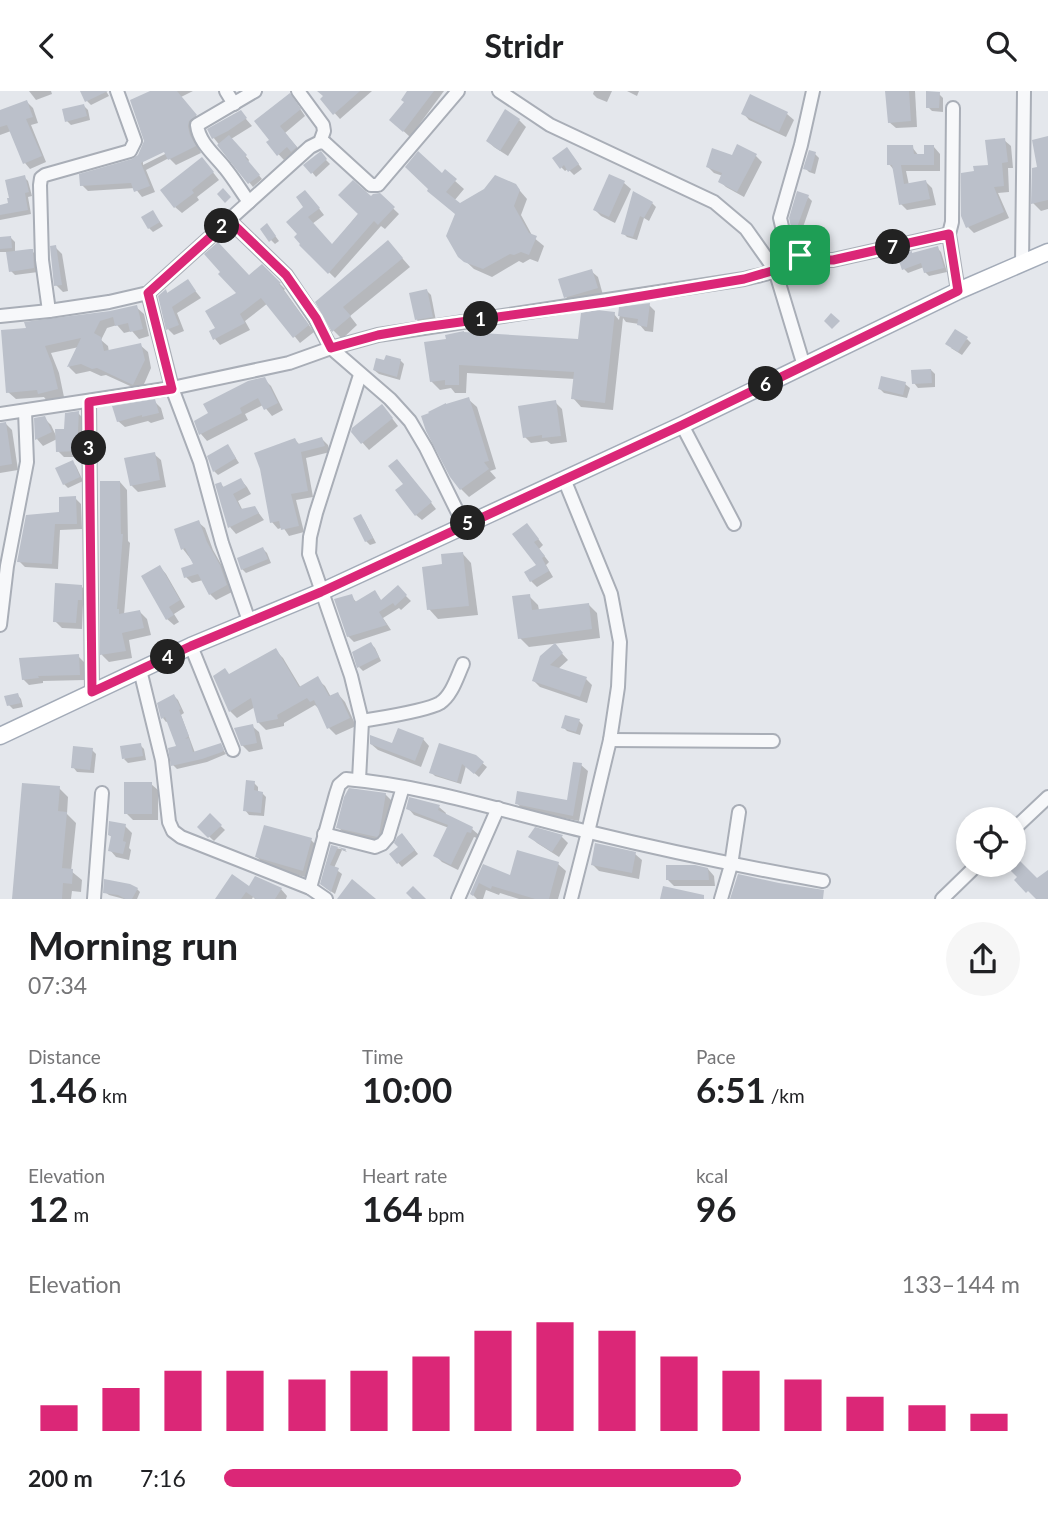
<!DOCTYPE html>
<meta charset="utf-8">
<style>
:root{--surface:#fff;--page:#f6f6f6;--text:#202124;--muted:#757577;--accent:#db2777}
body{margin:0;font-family:Lato,sans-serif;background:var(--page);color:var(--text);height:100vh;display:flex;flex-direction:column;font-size:26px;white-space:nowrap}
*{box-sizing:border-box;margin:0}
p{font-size:23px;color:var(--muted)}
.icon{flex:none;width:38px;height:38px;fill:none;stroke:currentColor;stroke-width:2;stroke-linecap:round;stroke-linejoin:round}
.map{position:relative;height:808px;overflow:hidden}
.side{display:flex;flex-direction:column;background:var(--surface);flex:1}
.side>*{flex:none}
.tools{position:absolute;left:956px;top:716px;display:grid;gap:14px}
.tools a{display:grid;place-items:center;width:70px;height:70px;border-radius:50%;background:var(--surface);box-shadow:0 4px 10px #0003;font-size:35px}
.pin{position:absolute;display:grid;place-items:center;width:60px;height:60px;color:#fff;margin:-30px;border-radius:14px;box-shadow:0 4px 10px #0006}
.km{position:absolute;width:35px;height:35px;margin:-18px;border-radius:50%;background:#222;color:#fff;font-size:19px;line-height:35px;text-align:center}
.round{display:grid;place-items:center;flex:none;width:74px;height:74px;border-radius:37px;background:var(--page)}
.overview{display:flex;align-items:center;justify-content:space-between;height:119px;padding:0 28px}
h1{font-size:38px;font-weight:700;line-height:52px}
.metrics{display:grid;grid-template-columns:repeat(3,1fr);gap:10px;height:119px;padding:7px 28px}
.metrics div{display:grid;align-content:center}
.metrics b{font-size:35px;font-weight:700}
.metrics small{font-size:19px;font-weight:400}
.metrics p{font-size:19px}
.chart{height:196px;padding:14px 28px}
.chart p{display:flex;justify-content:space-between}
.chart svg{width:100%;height:126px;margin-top:7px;stroke:var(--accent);stroke-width:6}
ul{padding:0 28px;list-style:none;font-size:23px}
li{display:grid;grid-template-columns:112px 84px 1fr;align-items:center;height:52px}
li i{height:18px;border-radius:9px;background:var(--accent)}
header{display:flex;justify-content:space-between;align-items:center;height:91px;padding:0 28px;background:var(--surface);font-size:32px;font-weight:700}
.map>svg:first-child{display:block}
.shadow{fill:#0003;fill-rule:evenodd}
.building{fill:#bbc0ca}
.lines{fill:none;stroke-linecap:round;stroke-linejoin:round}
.minor-casing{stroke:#a9aeb7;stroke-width:16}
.major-casing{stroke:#a3abb8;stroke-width:19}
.minor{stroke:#f7f8fa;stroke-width:12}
.major{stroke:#fff;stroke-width:16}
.route-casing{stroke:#fff;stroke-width:14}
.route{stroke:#db2777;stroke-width:9}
</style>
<header><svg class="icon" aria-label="back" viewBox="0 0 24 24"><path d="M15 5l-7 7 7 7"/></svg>Stridr<svg class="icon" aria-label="search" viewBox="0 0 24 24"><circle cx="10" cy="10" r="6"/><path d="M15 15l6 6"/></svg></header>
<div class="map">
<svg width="1048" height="808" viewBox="0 0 1048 808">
<rect width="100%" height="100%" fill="#e4e7ec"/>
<g class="shadow">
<polygon points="29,0 51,0 52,3 36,9"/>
<polygon points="88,0 106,0 109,5 91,14 87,10"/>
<path d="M154 0H193L181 6 201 31 194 42 196 51 201 62 176 74 169 67 146 79 155 101 142 106 135 97 88 100 82 94 137 68 146 50ZM171 55 173 59 143 74V70Z"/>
<polygon points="320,0 372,0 340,28 322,8 325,6"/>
<polygon points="410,0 444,0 410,46 397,34"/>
<polygon points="594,0 612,0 607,11 597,7 593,3"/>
<polygon points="627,0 639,0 637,5"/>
<polygon points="887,0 915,0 917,36 896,37 889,31"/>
<polygon points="939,3 943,7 943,21 932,20 928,16"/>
<polygon points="751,5 787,23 794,29 786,46 749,29 743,22"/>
<polygon points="295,10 305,25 285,42 302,62 298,65 294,61 284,69 268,52"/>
<polygon points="27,11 33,17 38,32 31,34 46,71 30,78 25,72 11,40 0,44 0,21"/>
<polygon points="84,15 88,19 90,29 71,34 67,30"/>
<polygon points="240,21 252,35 231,48 249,69 248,71 262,88 253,96 213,46"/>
<polygon points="519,29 526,36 508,65 494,56 488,50"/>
<polygon points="1048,47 1048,118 1041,120 1033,112"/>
<polygon points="1004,49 1011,55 1013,77 1008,77 1009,101 998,102 1009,127 974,142 968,136 990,76"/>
<polygon points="912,56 919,65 926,65 934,56 940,63 940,80 906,80 909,94 926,91 932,97 936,114 907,119 901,113 894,79 889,73"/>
<polygon points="320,63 330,73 316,86 306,74"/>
<polygon points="571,63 582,78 574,84 568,78 565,80 561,76"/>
<polygon points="815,63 819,67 815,83 809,81 805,77"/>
<polygon points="756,65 762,71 744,106 726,96 720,90 723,85 714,82 708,76 733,66"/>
<polygon points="208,75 219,89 197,106 199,109 182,122 175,116"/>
<polygon points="445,81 464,98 454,110 459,114 515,94 527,108 521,124 533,146 544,155 538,171 530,168 523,172 519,170 492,186 474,178 460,165 457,124 438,108 442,85"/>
<polygon points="610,85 624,92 631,98 615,132 601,125 595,119"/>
<polygon points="24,86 28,90 32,105 28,106 31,123 0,129 0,115 10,114"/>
<polygon points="379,104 399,123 385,138 381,135 335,187 301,154 306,116 311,107 324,124 312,133 332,155 371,107"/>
<polygon points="808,106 812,110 801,142 793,135"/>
<polygon points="652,112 656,116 649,130 644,127 637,149 627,146 623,142"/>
<polygon points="153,122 163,135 153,141 149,137"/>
<polygon points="270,138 279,150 275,153 271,149"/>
<polygon points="11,147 15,151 15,161 32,160 36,164 38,181 15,184 11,180 8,161 0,161 0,148"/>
<polygon points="55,156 62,163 68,200 63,201 56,194"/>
<polygon points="937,157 941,161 947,181 929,185 925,181 924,176 908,182 904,178"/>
<polygon points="396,160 410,176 350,225 357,234 342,248 334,240 317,211"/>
<polygon points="262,175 285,198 284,199 314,241 300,252 268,212 245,230 250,239 220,254 215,248 217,238 249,186"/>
<polygon points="591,180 598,186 603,204 572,212 566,206"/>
<polygon points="188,191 201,207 177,222 184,240 174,244 168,238 166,200 168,203"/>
<polygon points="427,200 431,204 436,230 421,233 417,229"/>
<polygon points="649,214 655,220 653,241 645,240 639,233 626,231 623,227 613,319 581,316 573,307 575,288 467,282 466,302 455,302 451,297 440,299 431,290 426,252 579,250 614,223 619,229 621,218"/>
<polygon points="136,216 144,223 149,245 139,248 132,240 124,242 117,234 107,237 101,249 108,255 109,261 140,254 148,261 151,277 141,300 106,284 101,285 90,280 76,283 69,276 79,256 51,262 59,282 64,306 47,310 44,306 16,308 8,301 28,239"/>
<polygon points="967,248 971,252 962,264 951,257"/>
<polygon points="400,269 404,273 400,289 379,283 374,279 386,271"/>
<polygon points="931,279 935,283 935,296 918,297 914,292"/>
<polygon points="264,288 271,295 283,319 272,325 263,314 245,323 248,329 207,350 201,343 196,331"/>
<polygon points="905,293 910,297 907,307 884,302 880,298"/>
<polygon points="468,308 477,316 496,378 490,380 496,387 469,406 461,398"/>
<polygon points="154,310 161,317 164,328 151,332 148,330 125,336 118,330"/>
<polygon points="555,311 562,318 567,351 551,353 547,350 531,352 525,346"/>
<polygon points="78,322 84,328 83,366 64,366 58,360 57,348 43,355 37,348 36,328 44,327 51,334 57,347"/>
<polygon points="388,322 398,335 369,359 353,341"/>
<polygon points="0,333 6,333 12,339 18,379 0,382"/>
<polygon points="322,348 328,354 330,361 306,367 313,406 296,409 304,441 289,445 283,436 278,438 272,431 295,349 300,354"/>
<polygon points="228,355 239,372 218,384 214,380"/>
<polygon points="154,363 161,369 166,396 138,401 131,394"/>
<polygon points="72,371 76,375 83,390 68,397 64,393"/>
<polygon points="403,376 436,418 422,429 416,424 405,393"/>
<polygon points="241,389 247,396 251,403 238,410 243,420 255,417 264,429 236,443 230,436 217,394 220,393 225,397"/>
<polygon points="120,391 127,399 128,450 130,452 124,524 140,521 147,528 151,544 129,549 132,567 109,571 102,564 102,392"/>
<polygon points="75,407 81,413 82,438 60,439 58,478 25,476 19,470"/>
<polygon points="360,425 364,429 376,452 370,454 366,450"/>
<polygon points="198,431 205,437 213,459 226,482 232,501 216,509 210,503 203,489 192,492 186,486 196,475 183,458"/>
<polygon points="532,440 543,454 539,458 549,471 546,474 553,486 537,496 531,490 538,475 514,444"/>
<polygon points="263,458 267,462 271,472 246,482 242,478"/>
<polygon points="462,462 471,472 478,524 438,528 429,518 444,475"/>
<polygon points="160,476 166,483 185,516 174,523 179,531 174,534 167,528"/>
<polygon points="81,495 88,502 88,515 83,514 82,538 62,537 55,530"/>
<polygon points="398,497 411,510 401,519 399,517 383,527 391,539 354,551 348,545 351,505 357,512 374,501 382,511"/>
<polygon points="529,505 538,514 539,519 588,513 597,522 600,547 529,556 520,547"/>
<polygon points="371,553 375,557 381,570 363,580 359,576"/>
<polygon points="555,555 568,569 558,578 586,588 592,594 587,612 540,596 534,590"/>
<polygon points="275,559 283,567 301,597 317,588 325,595 331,606 338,603 345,611 356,635 336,644 329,637 319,618 315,614 284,632 284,635 266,639 258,631 255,616 237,627 230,620 230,584"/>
<polygon points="78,565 84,571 85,589 43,590 43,592 29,594 23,588"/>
<polygon points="17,603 21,608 23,616 13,618 9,614"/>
<polygon points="174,605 178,609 184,622 181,624 195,662 220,654 226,663 207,671 177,678 173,674 179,656 169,630 166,631 163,627"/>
<polygon points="579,630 583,634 580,644 567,640 563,636"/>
<polygon points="252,635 259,641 263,658 249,661 242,654"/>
<polygon points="423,648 429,655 421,676 378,659 371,653 393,654"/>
<polygon points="140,654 144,658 146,669 128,672 124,668"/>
<polygon points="92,659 96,663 94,682 77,681 73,676"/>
<polygon points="475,666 487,676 479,686 466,675 461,693 435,685 431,681"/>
<polygon points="581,674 588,680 579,730 523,719 517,712 568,711"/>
<polygon points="254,692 258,696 258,702 262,702 266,706 264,725 249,724 245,719"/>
<polygon points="151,693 158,699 158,729 133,729 126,722"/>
<polygon points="59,697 68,706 67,723 76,732 71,780 82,789 81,801 72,800 71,808 13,808"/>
<polygon points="385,703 394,712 387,753 347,745 338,736"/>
<polygon points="439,716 446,722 445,725 472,738 479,744 477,747 474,746 458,779 442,771 436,765 449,737 414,724 408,717"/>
<polygon points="210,725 225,739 214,750 199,736"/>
<polygon points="125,735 132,742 129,757 131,759 129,769 116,766 110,759 112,746 109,744"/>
<polygon points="535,738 562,746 568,752 559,766 537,752 531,746"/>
<polygon points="406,748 418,763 402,776 391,764"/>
<polygon points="311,749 320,758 312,788 266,775 257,766"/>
<polygon points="332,756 345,759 347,761 342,759 334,777 342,783 335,803 326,797"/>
<polygon points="635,763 642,769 639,788 599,780 593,774"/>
<polygon points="558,773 566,780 558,808 519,808 500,802 499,804 486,799 483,808 477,808 472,803 484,775 511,786"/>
<polygon points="708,778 714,785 715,795 674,795 668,789"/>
<polygon points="249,797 281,798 287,805 286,808 255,808 253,806 252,808 217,808"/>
<polygon points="137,798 140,801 137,808 124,808 109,804 105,801"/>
</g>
<g class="building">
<polygon points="80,0 108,0 85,11"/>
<polygon points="150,0 177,0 197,24 189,30 188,35 190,44 196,55 168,69 164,61 141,72 150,95 134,101 131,92 80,95 79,83 132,68 138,64 144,50 130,9"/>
<polygon points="317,0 360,0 333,24 320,8 323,5"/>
<polygon points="407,0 434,0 403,41 389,29 404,11 401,9"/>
<polygon points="885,0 909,0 911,30 888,32"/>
<polygon points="926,0 940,1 939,17 926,17"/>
<polygon points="290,2 301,18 280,35 297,56 291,61 287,56 277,65 266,51 269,49 254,30"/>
<polygon points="750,3 788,21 779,41 741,23"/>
<polygon points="27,9 33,26 26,28 42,65 23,73 7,34 0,36 0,19"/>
<polygon points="84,13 87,25 65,31 62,18"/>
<polygon points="505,18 520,28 500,60 486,50"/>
<polygon points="241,19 247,27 228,40 212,48 207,38"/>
<polygon points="229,44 247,64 245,66 260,84 248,93 217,54"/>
<polygon points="1048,45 1048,109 1031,113 1032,77 1037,76 1032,49"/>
<polygon points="1005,47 1008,71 1002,72 1004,95 994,96 1004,121 966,137 961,125 961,82 974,80 973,75 988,74 985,49"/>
<polygon points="737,53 757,63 737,101 718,91 722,82 706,76 712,57 732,64"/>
<polygon points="887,54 913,54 914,63 924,63 924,54 934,54 934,74 901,74 904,93 926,89 930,108 899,114 892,74 887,74"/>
<polygon points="567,56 579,73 568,81 564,74 560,78 552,67"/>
<polygon points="809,59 816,61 811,80 803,78"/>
<polygon points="321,60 327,68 311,83 303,74"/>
<polygon points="418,60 442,82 445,78 457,88 446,101 460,112 484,98 495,84 516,93 520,99 514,115 529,142 537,145 529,164 521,161 514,164 510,163 483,178 464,171 458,166 446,145 455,123 427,100 428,98 405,76"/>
<polygon points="202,66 214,81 192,99 194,102 174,117 160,99"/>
<polygon points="609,83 625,90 609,126 593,119"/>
<polygon points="25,84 29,101 25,102 28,119 0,124 0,114 8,112 7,107 9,107 5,89"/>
<polygon points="353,89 371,105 373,103 380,102 395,116 378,134 374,130 328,183 299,154 300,153 294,146 297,143 286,131 303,116 296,106 305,99 320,117 308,126 332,153 358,123 338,104"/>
<polygon points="223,97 231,106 225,112 217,103"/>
<polygon points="633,100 653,111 644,127 640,125 633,146 621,143"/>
<polygon points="797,100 809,104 796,139 791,136 789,127"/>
<polygon points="153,119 160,131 148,138 141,126"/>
<polygon points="267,132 276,145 269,151 260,138"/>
<polygon points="11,145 12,157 0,158 0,146"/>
<polygon points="388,149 403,167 343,216 351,225 332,241 315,211"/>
<polygon points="218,151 249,184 262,173 281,192 279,193 309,234 293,247 261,207 240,223 245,232 213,249 209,240 215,237 205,220 236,202 218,183 220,181 204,163"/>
<polygon points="56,154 62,194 54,195 50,155"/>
<polygon points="938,155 944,177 924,182 921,172 902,179 897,164 912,160 912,162"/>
<polygon points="30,158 33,158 34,177 9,181 6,161"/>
<polygon points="592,178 598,197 564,207 558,188"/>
<polygon points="188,188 196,200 172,216 179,234 166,239 158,205 166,198 167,202"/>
<polygon points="427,198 433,226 415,229 409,202"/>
<polygon points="650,212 647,236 637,234 638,228 618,225 619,216"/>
<polygon points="137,214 143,238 130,241 128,232 115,235 113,226 100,230 94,242 101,246 104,260 141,252 145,269 133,294 97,277 92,278 81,273 67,276 81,247 45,255 52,273 58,298 38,303 37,299 6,302 1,239 26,237 24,231 110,220"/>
<polygon points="597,219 615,221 605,312 571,308 574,281 459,274 459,294 445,294 445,289 430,291 424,251 446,248 445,244 464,240 464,241 578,248 581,222"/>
<polygon points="831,222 840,230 832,238 824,230"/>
<polygon points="955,238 968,246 958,261 945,253"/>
<polygon points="386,264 401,268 397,286 373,279 376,267 384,269"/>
<polygon points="931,278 932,292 912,293 911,279"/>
<polygon points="881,285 906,291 903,304 878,298"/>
<polygon points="265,286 278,312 264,319 258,307 240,317 242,322 199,344 194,330 208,322 203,313 248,290"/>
<polygon points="469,306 489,370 484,371 489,378 460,399 450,386 426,340 421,325 429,322 428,321 446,312 446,313"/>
<polygon points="155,308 159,322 142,326 142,324 117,331 112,315"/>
<polygon points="556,309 561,345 542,347 542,344 523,347 518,315"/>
<polygon points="382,313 393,327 361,353 351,341 352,337"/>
<polygon points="79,320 77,360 56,361 55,338 64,338 65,322"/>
<polygon points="45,325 52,341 35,349 34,327"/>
<polygon points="6,331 12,373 0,375 0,332"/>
<polygon points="322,346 325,355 301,361 308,400 291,403 299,435 281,439 279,430 270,432 260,378 254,362 295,347 298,353"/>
<polygon points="228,353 236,367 213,381 207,365"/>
<polygon points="155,361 160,389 130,395 124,367"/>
<polygon points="397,368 432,411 415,425 395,399 403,393 388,375"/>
<polygon points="73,369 80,386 63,394 55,377"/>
<polygon points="241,387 246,396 233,403 241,418 255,415 259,422 228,437 215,393 221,391 223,396"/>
<polygon points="100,390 120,390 121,443 123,443 117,518 119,518 119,523 140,519 144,537 122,542 126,560 100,564"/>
<polygon points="76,405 77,433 55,433 52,473 17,471 26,424 59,421 59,406"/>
<polygon points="361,423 373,447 365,451 353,427"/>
<polygon points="199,429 207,451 220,474 227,494 209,504 198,483 184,487 181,477 193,473 185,457 181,459 174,438"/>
<polygon points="527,432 539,448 534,451 545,465 542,467 549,480 530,491 524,481 536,474 512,443"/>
<polygon points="263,456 268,468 241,479 237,467"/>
<polygon points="463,461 469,515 427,519 422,476 442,473 441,463"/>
<polygon points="160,474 180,509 169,516 174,524 166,529 141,485"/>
<polygon points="55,492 82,494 82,509 78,509 76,532 53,531"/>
<polygon points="398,494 407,504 395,515 393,512 379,521 387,534 347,546 334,508 352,503 355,511 375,499 381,509"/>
<polygon points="530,503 532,519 589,512 592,538 518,548 512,505"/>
<polygon points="371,551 379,566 357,577 352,561"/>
<polygon points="555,552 563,562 550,574 587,586 580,606 532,590 540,565"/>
<polygon points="276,557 299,596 318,585 329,605 338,601 350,627 327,638 314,609 310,611 307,607 277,624 278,628 257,632 251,607 229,621 213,585 225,577 229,583"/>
<polygon points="79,563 80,584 38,585 39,587 22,589 19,567"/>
<polygon points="18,602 21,612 7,615 4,605"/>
<polygon points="174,603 181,618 179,619 189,645 185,648 189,647 193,661 221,652 224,659 222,661 202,668 171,675 168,657 176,655 165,626 161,628 157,612"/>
<polygon points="565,624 580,628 576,641 561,637"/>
<polygon points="253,633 257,652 241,655 234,637"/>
<polygon points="398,637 424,647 415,670 370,653 370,644 392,652"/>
<polygon points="141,652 143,665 122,668 120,655"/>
<polygon points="439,652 476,664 484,671 474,683 462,673 457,691 429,682"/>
<polygon points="73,655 93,657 90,679 71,677"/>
<polygon points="573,671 582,672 573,725 515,713 517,700 567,709"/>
<polygon points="246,689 255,690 254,699 263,701 261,722 243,720"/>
<rect x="124" y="691" width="28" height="32"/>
<polygon points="22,692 60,695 58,720 67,721 62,777 73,778 72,793 63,792 62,808 12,808"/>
<polygon points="349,697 386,702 379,744 377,746 336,737 344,706"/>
<polygon points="409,706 440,714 438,719 473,736 471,742 467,741 451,774 433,765 448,734 406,718"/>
<polygon points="210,722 222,734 208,747 197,736"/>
<polygon points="109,730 126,733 123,750 126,751 123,763 108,760 111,745 108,744"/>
<polygon points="264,734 312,747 303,780 255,766"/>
<polygon points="535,736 563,744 552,761 528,746"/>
<polygon points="402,742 415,759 397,773 389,763 398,756 394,752 397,746"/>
<polygon points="595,752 636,761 632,782 591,774"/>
<polygon points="331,754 346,758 345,760 338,756 330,774 339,777 331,801 320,793"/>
<polygon points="517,759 559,771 549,808 535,808 492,795 491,798 479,792 473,805 470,803 483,773 510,784"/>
<polygon points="1018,768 1037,787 1048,779 1048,808 1036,808 1028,800 1026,802 1014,789 1017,786 1009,778"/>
<polygon points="666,774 695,774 708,777 709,789 666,789"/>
<polygon points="232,783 249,795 255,785 282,797 275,808 256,808 246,801 241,808 215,808"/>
<polygon points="738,783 779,792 824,799 823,808 730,808"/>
<polygon points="104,788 130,793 138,797 132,808 125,808 118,804 103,802"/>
<polygon points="352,788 376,808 337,808"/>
<polygon points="413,795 426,808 412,808 406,802"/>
<polygon points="663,795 704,804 704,808 660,808"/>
</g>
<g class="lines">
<defs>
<g id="minor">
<polyline points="226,0 234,13"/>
<polyline points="499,0 550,34 714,111 746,138 775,179 804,275"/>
<polyline points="953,17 952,131 949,143 958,200"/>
<polyline points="320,51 325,52 371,94 378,94 458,0"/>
<path d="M249 111C241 100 234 88 225 77 215 64 199 52 197 34L255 0"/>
<polyline points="229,129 286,184 315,227 331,257 390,308 410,330 426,357 464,434"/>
<polyline points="800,164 820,169 833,169 949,143"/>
<polyline points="1022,173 1024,0"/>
<polyline points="148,202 172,297 200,371 222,452 249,530"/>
<polyline points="49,220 42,169 40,94 41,87 45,84 130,60 135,50 117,0"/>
<polyline points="0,225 49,220 109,211 148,202 310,56 320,51 324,40 323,34 298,0"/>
<polyline points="89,311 92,601"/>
<path d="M0 323 172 297 289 272 331 257 378 244 744 188C763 183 789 180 800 164L783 140 780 127 801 54 813 0"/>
<polyline points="682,334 734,433"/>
<polyline points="564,388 611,503 620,551 618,596 610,649 588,741 571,808"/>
<polyline points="0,534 7,475 27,371 25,320"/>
<polyline points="191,555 233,659"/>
<polyline points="140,579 162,669 169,731 173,740 181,746 310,797 326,808"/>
<path d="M362 630C379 627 427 620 440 612 452 604 457 586 463 573"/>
<polyline points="610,649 773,650"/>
<polyline points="359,689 362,630 351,585 309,463 310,446 316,422 360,284"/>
<polyline points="1013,739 1048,706"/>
<polyline points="324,743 375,756 382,753 388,746 403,696"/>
<path d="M310 797 336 703 339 694 346 688C429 695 508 722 589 741 667 760 744 776 823 790"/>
<polyline points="94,808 102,702"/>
<polyline points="458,808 498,717"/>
<polyline points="721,808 731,774 739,721"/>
<polyline points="942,808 977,774"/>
</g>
<polyline id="major" points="0,645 191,555 321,501 682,334 958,200 1048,161"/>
</defs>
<use href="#minor" class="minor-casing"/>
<use href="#major" class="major-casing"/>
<use href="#minor" class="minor"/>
<use href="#major" class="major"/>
</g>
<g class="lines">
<defs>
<polygon id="route" points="229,129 286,184 316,227 331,257 378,244 424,236 606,211 744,188 786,176 795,171 800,164 820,169 833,169 949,143 958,200 682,334 321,501 191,555 92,601 89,311 172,298 148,202"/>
</defs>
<use href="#route" class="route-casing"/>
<use href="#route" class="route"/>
</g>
</svg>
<div class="tools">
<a><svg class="icon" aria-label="locate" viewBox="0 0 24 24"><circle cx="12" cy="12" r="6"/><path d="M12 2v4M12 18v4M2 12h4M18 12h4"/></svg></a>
</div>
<div class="pin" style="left:800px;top:164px;background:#1e9e55"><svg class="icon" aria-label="arrive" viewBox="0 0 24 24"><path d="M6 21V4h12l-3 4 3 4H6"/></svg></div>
<b class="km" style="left:481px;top:228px">1</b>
<b class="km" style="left:222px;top:135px">2</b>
<b class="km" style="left:89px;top:357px">3</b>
<b class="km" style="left:168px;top:566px">4</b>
<b class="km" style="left:468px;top:432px">5</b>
<b class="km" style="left:766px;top:293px">6</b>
<b class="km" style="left:893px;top:156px">7</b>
</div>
<section class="side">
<div class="overview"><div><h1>Morning run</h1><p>07:34</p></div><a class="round"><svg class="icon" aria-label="share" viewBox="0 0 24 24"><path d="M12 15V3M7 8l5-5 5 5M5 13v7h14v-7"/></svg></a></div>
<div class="metrics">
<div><p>Distance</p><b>1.46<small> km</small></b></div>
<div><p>Time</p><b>10:00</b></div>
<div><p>Pace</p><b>6:51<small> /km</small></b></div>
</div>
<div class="metrics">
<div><p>Elevation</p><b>12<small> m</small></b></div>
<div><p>Heart rate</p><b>164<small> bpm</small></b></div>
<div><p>kcal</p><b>96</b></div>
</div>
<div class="chart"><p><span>Elevation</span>133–144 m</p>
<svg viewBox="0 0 160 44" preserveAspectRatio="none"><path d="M5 44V35M15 44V29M25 44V23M35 44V23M45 44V26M55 44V23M65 44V18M75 44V9M85 44V6M95 44V9M105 44V18M115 44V23M125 44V26M135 44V32M145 44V35M155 44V38"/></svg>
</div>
<ul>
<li><b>200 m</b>7:16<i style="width:65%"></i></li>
</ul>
</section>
